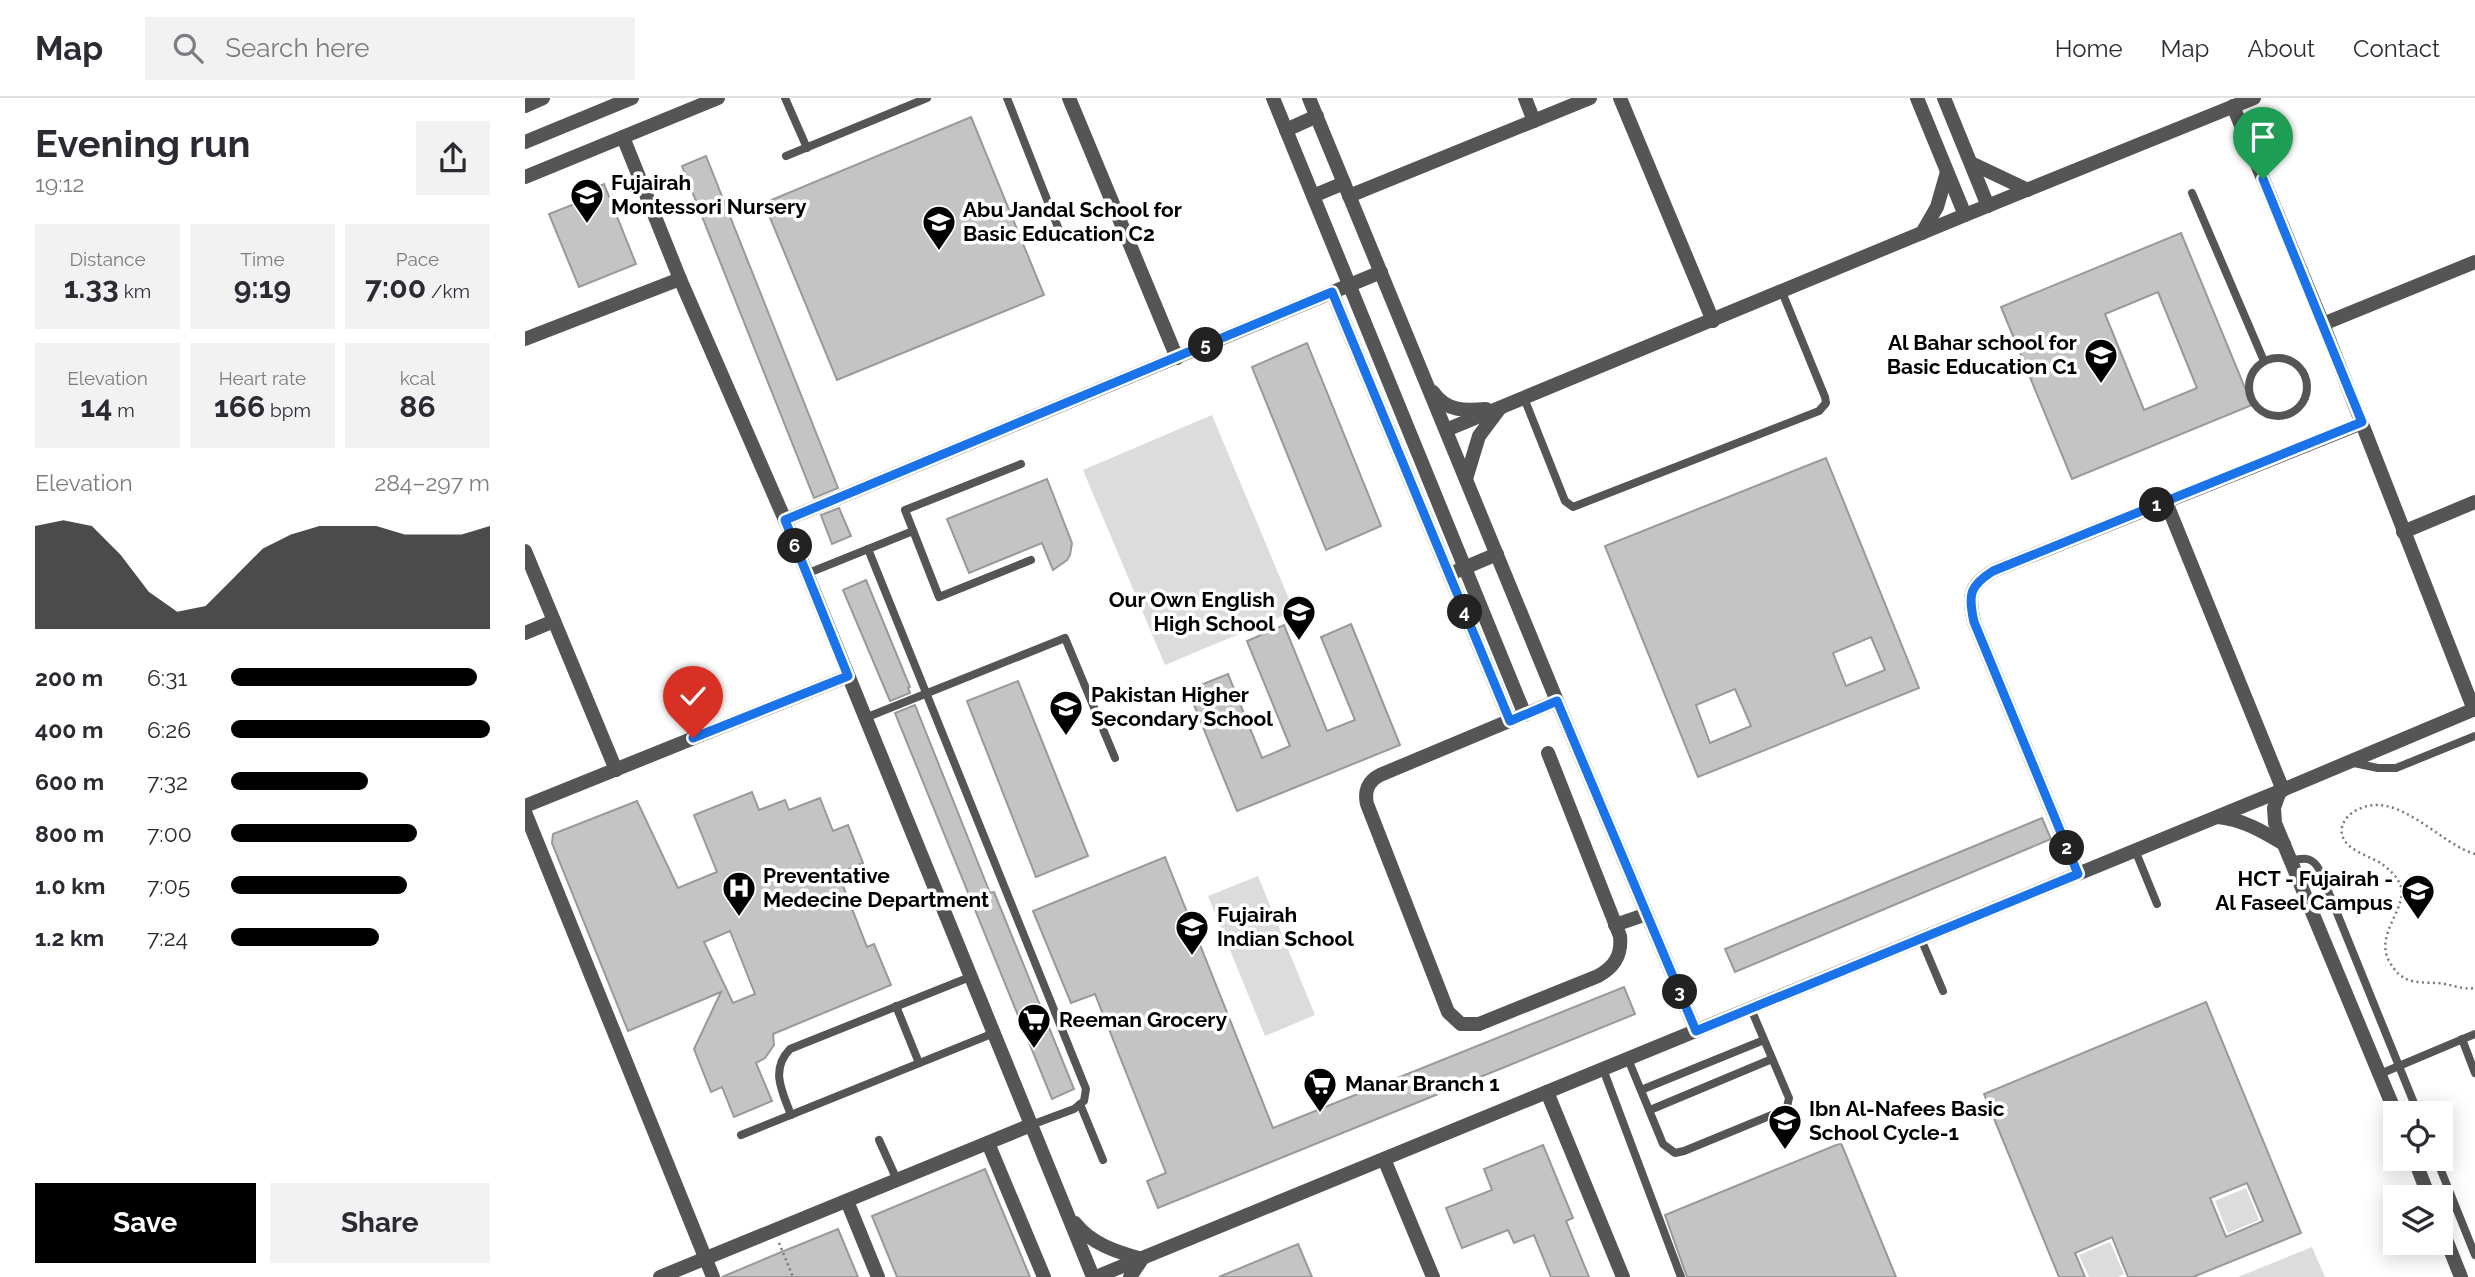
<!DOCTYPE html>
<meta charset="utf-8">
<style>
:root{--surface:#fff;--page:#f2f2f3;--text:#2b2b33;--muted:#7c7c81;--line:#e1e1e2;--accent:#000}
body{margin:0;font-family:Raleway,sans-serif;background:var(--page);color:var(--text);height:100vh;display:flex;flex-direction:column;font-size:26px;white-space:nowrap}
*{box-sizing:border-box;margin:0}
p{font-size:23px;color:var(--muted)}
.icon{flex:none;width:38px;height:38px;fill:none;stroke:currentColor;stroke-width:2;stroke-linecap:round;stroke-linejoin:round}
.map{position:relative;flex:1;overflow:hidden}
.sheet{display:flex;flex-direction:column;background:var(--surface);width:525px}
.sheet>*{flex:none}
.buttons{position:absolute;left:1858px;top:1003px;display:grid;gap:14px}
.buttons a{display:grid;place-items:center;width:70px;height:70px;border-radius:0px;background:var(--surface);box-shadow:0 4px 18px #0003;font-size:35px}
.pin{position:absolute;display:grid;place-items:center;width:60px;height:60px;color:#fff;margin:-72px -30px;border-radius:50% 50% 50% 0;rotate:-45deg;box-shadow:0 0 7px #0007}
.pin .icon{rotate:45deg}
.km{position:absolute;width:35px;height:35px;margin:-18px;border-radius:50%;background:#222;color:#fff;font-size:19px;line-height:35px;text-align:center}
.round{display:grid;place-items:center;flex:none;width:74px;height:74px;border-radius:0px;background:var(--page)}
.head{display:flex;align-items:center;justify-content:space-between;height:119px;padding:0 35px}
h1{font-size:38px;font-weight:700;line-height:52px}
.stats{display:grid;grid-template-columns:repeat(3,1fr);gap:10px;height:119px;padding:7px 35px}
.stats div{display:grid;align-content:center;border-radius:0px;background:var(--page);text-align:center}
.stats b{font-size:30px;font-weight:700}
.stats small{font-size:19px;font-weight:400}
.stats p{font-size:19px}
.chart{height:196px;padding:14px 35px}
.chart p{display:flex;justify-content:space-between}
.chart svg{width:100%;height:126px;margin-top:7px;fill:var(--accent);opacity:.7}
.primary-button{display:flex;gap:14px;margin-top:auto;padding:14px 35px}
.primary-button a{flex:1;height:80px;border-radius:0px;background:var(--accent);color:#fff;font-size:28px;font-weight:700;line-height:80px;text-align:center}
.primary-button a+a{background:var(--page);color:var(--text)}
ul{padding:0 35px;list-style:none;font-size:23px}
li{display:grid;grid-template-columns:112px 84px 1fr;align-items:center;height:52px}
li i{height:18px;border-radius:9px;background:var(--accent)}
header{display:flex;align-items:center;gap:42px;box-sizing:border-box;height:98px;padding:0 35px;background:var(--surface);border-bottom:2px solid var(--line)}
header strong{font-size:33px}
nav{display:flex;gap:38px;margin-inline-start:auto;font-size:24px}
.search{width:490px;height:63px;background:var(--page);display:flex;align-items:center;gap:18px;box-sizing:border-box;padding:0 24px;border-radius:0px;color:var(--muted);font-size:26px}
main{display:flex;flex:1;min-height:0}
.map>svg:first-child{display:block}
.green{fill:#dcdcdc}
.building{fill:#c4c4c4;stroke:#999;stroke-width:2;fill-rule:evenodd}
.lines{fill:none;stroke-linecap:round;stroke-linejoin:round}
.path{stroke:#777;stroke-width:2.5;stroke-dasharray:2 3.5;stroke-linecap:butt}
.service{stroke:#555;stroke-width:8}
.minor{stroke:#555;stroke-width:14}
.tertiary{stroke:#555;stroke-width:14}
.route-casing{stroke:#fff;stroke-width:14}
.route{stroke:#1a73e8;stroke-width:9}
.labels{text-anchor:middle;stroke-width:7;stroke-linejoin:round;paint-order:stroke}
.poi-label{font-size:21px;font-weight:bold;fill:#000;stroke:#fff;text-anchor:start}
</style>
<header>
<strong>Map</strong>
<div class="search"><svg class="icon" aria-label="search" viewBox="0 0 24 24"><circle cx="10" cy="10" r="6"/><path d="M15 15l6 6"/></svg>Search here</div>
<nav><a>Home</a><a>Map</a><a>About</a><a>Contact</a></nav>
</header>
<main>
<section class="sheet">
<div class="head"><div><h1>Evening run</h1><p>19:12</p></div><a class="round"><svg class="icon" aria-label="share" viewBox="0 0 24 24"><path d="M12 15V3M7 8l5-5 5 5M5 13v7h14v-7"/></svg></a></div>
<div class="stats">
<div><p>Distance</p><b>1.33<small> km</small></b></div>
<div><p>Time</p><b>9:19</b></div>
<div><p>Pace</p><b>7:00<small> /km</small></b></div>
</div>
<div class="stats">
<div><p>Elevation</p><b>14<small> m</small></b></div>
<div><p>Heart rate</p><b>166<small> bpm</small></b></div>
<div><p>kcal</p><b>86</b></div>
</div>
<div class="chart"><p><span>Elevation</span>284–297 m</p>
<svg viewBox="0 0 160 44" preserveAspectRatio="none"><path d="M0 44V8L10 6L20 8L30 18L40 31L50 38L60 36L70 26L80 16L90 11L100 8L110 8L120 8L130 11L140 11L150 11L160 8V44z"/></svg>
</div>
<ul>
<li><b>200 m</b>6:31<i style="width:95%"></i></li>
<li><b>400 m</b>6:26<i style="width:100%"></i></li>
<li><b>600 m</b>7:32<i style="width:53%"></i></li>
<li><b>800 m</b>7:00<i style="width:72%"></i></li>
<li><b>1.0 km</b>7:05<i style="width:68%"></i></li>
<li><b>1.2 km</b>7:24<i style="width:57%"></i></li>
</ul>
<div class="primary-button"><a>Save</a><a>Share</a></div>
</section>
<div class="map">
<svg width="1950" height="1179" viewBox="0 0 1950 1179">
<rect width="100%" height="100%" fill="#fff"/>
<g class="green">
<polygon points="687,317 769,513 640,567 558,372"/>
<polygon points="733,778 790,917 740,938 683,798"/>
<polygon points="1721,1090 1734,1122 1703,1135 1690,1103"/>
<polygon points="1585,1144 1599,1176 1593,1179 1564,1179 1554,1157"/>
<polygon points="1787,1149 1800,1179 1713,1179"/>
</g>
<g class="building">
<polygon points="446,19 519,197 312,282 239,105"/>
<polygon points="181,58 313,390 289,400 157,68"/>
<polygon points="79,86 111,166 54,189 24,116 62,101 60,94"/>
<path d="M1656 135 1727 307 1547 381 1476 209ZM1633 194 1672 290 1619 312 1580 216Z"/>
<polygon points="782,245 856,428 801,452 727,269"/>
<path d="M1301 360 1394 590 1173 679 1080 448ZM1346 539 1360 572 1321 588 1308 555ZM1210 591 1226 628 1185 645 1171 607Z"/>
<polygon points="522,381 547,445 545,457 542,462 528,472 517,445 444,475 422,421"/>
<polygon points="314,410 326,438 307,446 296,417"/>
<polygon points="341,482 385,589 383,590 385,595 365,603 318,492"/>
<polygon points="826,526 875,647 712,713 663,592 703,576 737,660 765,648 722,543 759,527 802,633 830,622 796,539"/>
<polygon points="493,583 563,758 511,779 442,603"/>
<polygon points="390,607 465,795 469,794 549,991 527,1001 370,615"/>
<path d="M227 694 234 712 260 702 264 712 295 700 308 733 323 727 338 765 313 775 342 849 349 846 366 887 248 936 249 947 240 960 231 965 247 1003 209 1019 197 989 186 994 169 951 196 894 103 933 27 745 28 736 112 703 153 790 192 774 169 717ZM205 833 230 896 208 905 179 844Z"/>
<polygon points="1517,720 1526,741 1210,874 1200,851"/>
<polygon points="640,759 748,1030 1099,889 1110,916 633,1110 622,1083 641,1075 570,896 546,905 508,813"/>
<path d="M1681 904 1776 1135 1668 1179H1603L1587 1139 1550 1155 1560 1179H1534L1459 996ZM1722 1085 1738 1123 1701 1139 1685 1100Z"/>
<polygon points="1316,1045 1371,1179 1162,1179 1140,1117"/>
<polygon points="1018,1047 1048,1120 1041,1123 1064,1179 1026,1179 1009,1137 989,1145 983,1132 937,1150 921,1110 967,1092 959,1071"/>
<polygon points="460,1071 505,1179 372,1179 347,1118"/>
<polygon points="313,1131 333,1179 197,1179 254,1155"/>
<polygon points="773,1146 787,1179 694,1179"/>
</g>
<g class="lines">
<g class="path">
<path d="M1950 756C1915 746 1873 692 1834 711 1826 714 1819 721 1817 729 1813 751 1844 757 1857 766 1864 771 1872 779 1875 786 1885 808 1849 835 1864 863 1877 886 1889 884 1913 885 1926 886 1937 892 1950 890"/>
<polyline points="254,1145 268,1179"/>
</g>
<g class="service">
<polyline points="260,0 282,50"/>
<polyline points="482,0 536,137"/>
<polyline points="261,58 402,0"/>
<polyline points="1667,95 1739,263"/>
<circle cx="1753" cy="289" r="29"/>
<polyline points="999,300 1040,403 1048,409 1294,313 1301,305 1300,299 1257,194"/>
<polyline points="496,366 380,412 414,499 506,462"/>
<polyline points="343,451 561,991 559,1003 549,1011 506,1027"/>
<polyline points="281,476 388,433"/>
<polyline points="340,620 540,540 590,660"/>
<polyline points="1829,665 1853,670 1871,670 1950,638"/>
<polyline points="1610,752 1632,806"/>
<path d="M1766 763C1780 759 1788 759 1795 773L1893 1015"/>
<polyline points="1396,841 1418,893"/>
<polyline points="371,908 394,965"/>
<polyline points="1937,941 1950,975"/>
<polyline points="1103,961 1138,1046 1150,1055 1159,1053 1254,1014 1262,1009 1264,1000 1226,911"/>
<polyline points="1078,971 1156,1179"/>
<polyline points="1855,976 1950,936"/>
<polyline points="1116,992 1239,942"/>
<polyline points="555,1006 578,1062"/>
<polyline points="1125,1012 1247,961"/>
<path d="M266 1017C257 993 245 972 265 951L445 879"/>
<polyline points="216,1037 469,935"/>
<polyline points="354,1042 372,1082"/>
<polyline points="1911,1060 1950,1157"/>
</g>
<g class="minor">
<polyline points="544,0 652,260"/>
<polyline points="748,0 1000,617"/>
<polyline points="1000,0 1009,23"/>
<polyline points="1095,0 1188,223"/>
<polyline points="0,8 18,0"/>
<polyline points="1708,8 1798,226 1949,612"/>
<polyline points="824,98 1065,0"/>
<polyline points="807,194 985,623"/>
<polyline points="1798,226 1950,164"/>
<polyline points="0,241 155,181"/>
<polyline points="1641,404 1758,692"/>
<polyline points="260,422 856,174"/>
<polyline points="1878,434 1950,404"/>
<polyline points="0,453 91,672"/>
<polyline points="932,473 972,456"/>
<polyline points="0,535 29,523"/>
<path d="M1023 655 1095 838C1097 857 1090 869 1073 878L954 926H936L923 914 842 706C839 693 843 683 855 677L1032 603"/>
<polyline points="0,714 188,1179"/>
<path d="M1553 776 1449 524C1443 496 1444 488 1468 473L1837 325"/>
<polyline points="1090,827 1122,816"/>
<polyline points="1022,994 1098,1179"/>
<polyline points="463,1045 519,1179"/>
<polyline points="859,1061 908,1179"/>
<polyline points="322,1103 353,1179"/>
<polyline points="135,1179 506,1027"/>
</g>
<g class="tertiary">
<polyline points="784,0 1032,603 1171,933"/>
<polyline points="1392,0 1440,117"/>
<polyline points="1419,0 1463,108"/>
<polyline points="761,32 792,18"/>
<polyline points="98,39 155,181 260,422 568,1179"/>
<polyline points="0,44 107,0"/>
<polyline points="1446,65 1503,92"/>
<polyline points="0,79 193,0"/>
<polyline points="788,98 819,85"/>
<polyline points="1397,135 1412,109 1422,74"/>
<path d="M908 294C921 313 939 313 961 311"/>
<polyline points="921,332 1440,117 1729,0"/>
<polyline points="941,381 954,338 975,310"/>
<polyline points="1755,693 1749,710 1750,725 1871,1016"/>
<polyline points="0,708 323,578"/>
<path d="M1693 719C1719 722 1737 733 1759 746"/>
<polyline points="1889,1060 1904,1099"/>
<path d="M550 1125C566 1146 592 1154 617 1161L605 1179"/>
<polyline points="1916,1129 1936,1179"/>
<polyline points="571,1179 1755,693 1950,611"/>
</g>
</g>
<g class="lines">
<defs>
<path id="route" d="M168 640 323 578 260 422 807 194 985 623 1032 603 1171 933 1553 776 1449 524C1443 497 1444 488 1468 473L1837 324 1738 81"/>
</defs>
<use href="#route" class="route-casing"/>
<use href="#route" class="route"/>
</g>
<defs>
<symbol id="school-pin" viewBox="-11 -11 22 30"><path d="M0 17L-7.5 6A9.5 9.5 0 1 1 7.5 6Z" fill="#000" stroke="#fff"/><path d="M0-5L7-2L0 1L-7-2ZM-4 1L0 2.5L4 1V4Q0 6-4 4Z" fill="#fff"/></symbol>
<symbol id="hospital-pin" viewBox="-11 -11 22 30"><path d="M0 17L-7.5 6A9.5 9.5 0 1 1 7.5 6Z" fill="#000" stroke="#fff"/><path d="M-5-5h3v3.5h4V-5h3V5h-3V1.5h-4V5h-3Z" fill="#fff"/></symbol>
<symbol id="university-pin" viewBox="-11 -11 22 30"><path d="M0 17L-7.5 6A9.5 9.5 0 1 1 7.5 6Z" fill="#000" stroke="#fff"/><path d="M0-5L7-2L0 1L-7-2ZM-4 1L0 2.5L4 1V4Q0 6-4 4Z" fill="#fff"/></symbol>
<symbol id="supermarket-pin" viewBox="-11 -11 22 30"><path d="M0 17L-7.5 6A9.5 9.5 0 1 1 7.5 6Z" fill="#000" stroke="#fff"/><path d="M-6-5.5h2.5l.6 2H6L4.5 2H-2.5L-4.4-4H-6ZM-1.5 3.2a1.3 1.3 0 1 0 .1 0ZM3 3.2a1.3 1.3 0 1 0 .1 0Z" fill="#fff"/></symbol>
</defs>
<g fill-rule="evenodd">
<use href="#school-pin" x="43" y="78" width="38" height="52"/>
<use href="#school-pin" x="395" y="105" width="38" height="52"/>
<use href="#school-pin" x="1557" y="238" width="38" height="52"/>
<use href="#school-pin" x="755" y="495" width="38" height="52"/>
<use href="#school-pin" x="522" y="590" width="38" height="52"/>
<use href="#hospital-pin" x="195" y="771" width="38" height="52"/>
<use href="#university-pin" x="1874" y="774" width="38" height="52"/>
<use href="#school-pin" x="648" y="810" width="38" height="52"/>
<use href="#supermarket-pin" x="490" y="903" width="38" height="52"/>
<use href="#supermarket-pin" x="776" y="967" width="38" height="52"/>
<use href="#school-pin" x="1241" y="1004" width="38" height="52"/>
</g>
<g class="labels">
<g class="poi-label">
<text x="86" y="92">Fujairah<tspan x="86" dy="24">Montessori Nursery</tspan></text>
<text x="438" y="119">Abu Jandal School for<tspan x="438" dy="24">Basic Education C2</tspan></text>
<text x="1552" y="252" text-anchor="end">Al Bahar school for<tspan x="1552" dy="24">Basic Education C1</tspan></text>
<text x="750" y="509" text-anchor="end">Our Own English<tspan x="750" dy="24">High School</tspan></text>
<text x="566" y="604">Pakistan Higher<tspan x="566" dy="24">Secondary School</tspan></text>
<text x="238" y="785">Preventative<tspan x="238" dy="24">Medecine Department</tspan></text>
<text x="1868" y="788" text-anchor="end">HCT - Fujairah -<tspan x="1868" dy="24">Al Faseel Campus</tspan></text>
<text x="692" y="824">Fujairah<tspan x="692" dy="24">Indian School</tspan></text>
<text x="534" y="929">Reeman Grocery</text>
<text x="820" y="993">Manar Branch 1</text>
<text x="1284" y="1018">Ibn Al-Nafees Basic<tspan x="1284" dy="24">School Cycle-1</tspan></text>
</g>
</g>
</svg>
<div class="buttons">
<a><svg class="icon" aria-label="locate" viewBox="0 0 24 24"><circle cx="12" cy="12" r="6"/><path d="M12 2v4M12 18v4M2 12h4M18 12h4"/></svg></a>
<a><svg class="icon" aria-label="layers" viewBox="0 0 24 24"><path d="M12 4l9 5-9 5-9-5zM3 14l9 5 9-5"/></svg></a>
</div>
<div class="pin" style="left:1738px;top:81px;background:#1e9e55"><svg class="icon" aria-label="arrive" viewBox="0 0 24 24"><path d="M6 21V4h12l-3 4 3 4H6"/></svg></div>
<div class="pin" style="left:168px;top:640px;background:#d93025"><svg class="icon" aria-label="check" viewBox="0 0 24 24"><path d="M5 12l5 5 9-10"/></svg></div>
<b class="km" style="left:1632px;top:407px">1</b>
<b class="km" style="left:1542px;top:750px">2</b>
<b class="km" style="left:1155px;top:894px">3</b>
<b class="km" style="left:940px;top:514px">4</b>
<b class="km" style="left:681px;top:247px">5</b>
<b class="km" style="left:270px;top:448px">6</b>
</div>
</main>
